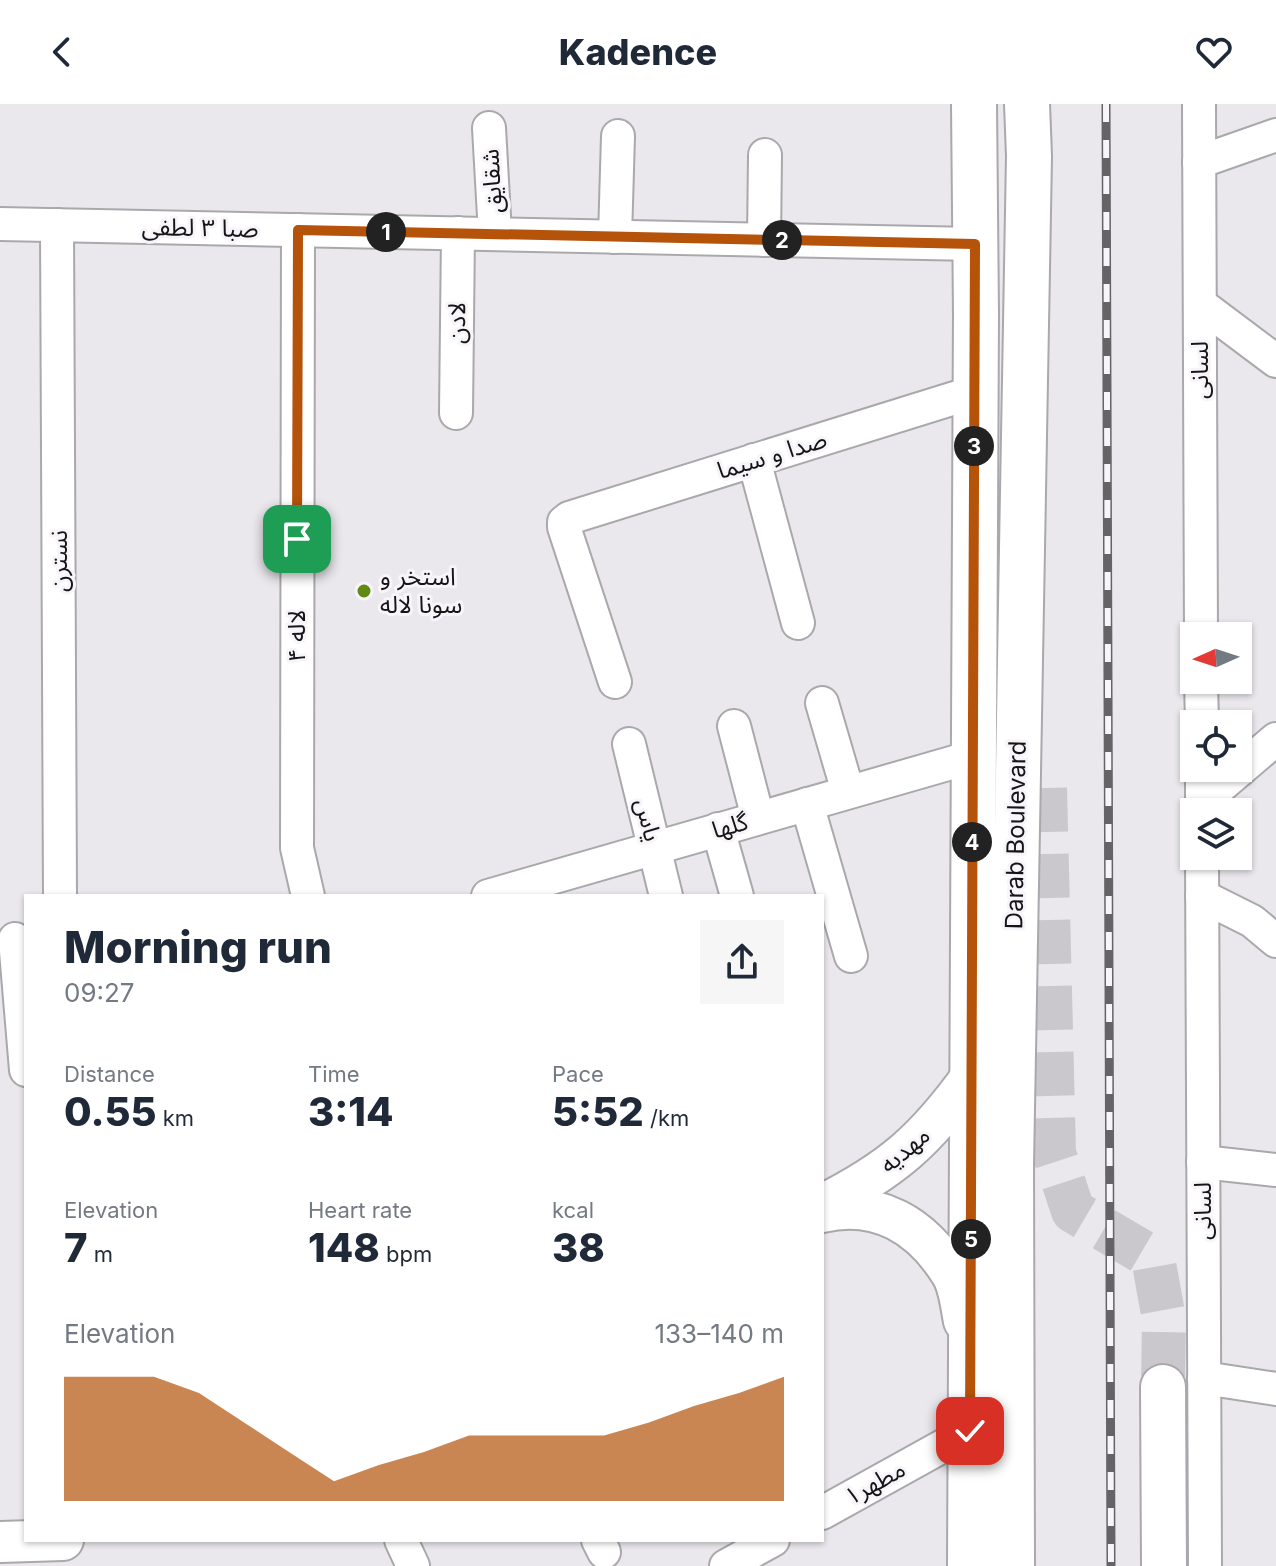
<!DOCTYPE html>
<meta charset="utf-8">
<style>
:root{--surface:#fff;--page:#f6f6f7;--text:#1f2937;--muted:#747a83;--accent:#b45309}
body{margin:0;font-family:Inter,"Noto Sans Arabic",sans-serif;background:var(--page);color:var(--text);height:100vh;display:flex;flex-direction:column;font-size:30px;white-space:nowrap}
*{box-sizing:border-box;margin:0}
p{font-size:26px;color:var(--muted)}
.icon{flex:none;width:44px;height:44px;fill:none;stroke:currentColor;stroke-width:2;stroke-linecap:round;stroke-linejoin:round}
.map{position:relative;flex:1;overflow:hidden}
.side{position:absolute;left:24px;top:790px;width:800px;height:648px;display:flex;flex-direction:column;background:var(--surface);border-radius:0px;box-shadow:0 2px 6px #0004}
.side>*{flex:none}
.needle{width:52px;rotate:267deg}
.fabs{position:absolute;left:1180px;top:518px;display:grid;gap:16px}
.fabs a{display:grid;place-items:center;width:72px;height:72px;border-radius:0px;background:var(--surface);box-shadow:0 2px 6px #0004;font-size:40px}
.pin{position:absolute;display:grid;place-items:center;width:68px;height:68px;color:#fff;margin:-34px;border-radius:16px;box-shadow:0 4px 12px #0006}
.km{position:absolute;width:40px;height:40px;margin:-20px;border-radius:50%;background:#222;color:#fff;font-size:22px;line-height:40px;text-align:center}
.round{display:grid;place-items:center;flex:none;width:84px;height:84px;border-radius:0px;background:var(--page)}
.summary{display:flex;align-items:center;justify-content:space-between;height:136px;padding:0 40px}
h1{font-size:44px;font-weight:800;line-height:60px}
.metrics{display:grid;grid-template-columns:repeat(3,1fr);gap:12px;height:136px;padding:8px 40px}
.metrics div{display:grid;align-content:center}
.metrics b{font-size:40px;font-weight:800}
.metrics small{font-size:22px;font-weight:400}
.metrics p{font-size:22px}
.chart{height:224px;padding:16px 40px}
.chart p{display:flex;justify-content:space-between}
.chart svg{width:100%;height:144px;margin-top:8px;fill:var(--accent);opacity:.7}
header{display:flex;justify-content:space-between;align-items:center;height:104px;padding:0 40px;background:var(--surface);font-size:36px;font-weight:800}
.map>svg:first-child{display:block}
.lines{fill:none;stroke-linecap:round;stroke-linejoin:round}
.secondary-tunnel{stroke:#cac8cc;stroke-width:44;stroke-dasharray:44 22;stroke-linecap:butt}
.minor-casing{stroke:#aaa8ac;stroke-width:36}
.tertiary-casing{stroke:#aaa8ac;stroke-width:44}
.secondary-casing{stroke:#aaa8ac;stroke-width:48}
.minor{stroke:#fff;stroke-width:32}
.tertiary{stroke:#fff;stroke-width:40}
.secondary{stroke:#fff;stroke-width:44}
.rail-casing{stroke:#656366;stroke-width:9}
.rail{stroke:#f7f5f9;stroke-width:6;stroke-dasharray:18;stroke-linecap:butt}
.route-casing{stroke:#fff;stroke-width:16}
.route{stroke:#b45309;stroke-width:10}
.poi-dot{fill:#618913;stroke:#f7f5f9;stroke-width:3}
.labels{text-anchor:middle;stroke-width:6;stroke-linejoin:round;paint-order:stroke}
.street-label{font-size:24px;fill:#161516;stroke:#f7f5f9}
.poi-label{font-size:24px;fill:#161516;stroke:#f7f5f9;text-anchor:start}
</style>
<header><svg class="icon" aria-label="back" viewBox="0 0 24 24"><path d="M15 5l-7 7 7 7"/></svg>Kadence<svg class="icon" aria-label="heart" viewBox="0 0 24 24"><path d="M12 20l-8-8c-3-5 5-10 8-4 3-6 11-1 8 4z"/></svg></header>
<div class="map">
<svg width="1276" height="1462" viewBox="0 0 1276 1462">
<rect width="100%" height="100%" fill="#eae8ec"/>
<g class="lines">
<polyline class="secondary-tunnel" points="1045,684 1054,1049 1073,1107 1153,1154 1164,1215 1163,1283"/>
<defs>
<g id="minor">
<polyline points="1199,0 1201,532"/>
<polyline points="489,24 495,130"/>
<polyline points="1199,58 1276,31"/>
<polyline points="0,120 975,140"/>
<polyline points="57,121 60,792"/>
<polyline points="298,126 297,744 308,792"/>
<polyline points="615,133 618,32"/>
<polyline points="764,136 765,51"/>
<polyline points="1200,200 1276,257"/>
<polyline points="456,309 458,129"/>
<polyline points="754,356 798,519"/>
<polyline points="1201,576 1202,620"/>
<polyline points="615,578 564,423 564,418 569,414 974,288"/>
<polyline points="822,599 848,688"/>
<polyline points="734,622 758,714"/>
<polyline points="629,640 666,792"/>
<polyline points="1202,664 1202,708"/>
<polyline points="1202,698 1276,635"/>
<polyline points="807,700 851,852"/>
<polyline points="718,725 737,792"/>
<polyline points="1202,752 1205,1462"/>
<polyline points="488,792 972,653"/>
<polyline points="1202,792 1252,817 1276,837"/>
<polyline points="15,835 26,966"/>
<polyline points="1203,1058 1276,1066"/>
<polyline points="1204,1274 1276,1285"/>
<polyline points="822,1409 970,1327"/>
<polyline points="401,1436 413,1462"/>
<polyline points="598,1436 604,1448"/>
<polyline points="726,1462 773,1436"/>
</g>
<g id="tertiary">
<path d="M822 1101C892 1066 926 1036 972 972"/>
<path d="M822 1108C878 1095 922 1122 951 1169 959 1181 961 1202 964 1217"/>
<polyline points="0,1438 63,1436"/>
</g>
<g id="secondary">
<polyline points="1163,1283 1164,1462"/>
<polyline points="970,1462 976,210 974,0"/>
<polyline points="1012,1462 1011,1061 1029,52 1027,0"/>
</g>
</defs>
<use href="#minor" class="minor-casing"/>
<use href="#tertiary" class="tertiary-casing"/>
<use href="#secondary" class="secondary-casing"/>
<use href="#minor" class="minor"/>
<use href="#tertiary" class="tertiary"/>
<use href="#secondary" class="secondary"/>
<defs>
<polyline id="rail" points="1106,0 1111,1462"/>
</defs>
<use href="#rail" class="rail-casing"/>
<use href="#rail" class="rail"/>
</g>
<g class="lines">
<defs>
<polyline id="route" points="297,435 298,126 975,140 970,1327"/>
</defs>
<use href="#route" class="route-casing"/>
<use href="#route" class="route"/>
</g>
<circle class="poi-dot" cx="364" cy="487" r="8"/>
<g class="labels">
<g class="street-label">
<text transform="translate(492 77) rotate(-93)" y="8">شقایق</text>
<text transform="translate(200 124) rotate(1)" y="8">صبا ۳ لطفی</text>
<text transform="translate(457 219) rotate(-89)" y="8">لادن</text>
<text transform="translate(1200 266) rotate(-90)" y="8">لسانی</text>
<text transform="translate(772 351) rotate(-17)" y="8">صدا و سیما</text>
<text transform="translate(59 457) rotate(-90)" y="8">نسترن</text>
<text transform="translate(297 532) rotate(-90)" y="8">لاله ۴</text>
<text transform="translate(648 716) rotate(76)" y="8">یاس</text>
<text transform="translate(730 722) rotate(-16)" y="8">گلها</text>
<text transform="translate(1016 731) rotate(-89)" y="8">Darab Boulevard</text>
<text transform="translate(905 1046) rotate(-40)" y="8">مهدیه</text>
<text transform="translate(1203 1107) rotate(-90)" y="8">لسانی</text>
<text transform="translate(875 1379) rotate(-29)" y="8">مطهر۱</text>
</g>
<g class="poi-label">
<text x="380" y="481">استخر و<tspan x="380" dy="28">سونا لاله</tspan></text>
</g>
</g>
</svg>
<div class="fabs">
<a><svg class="needle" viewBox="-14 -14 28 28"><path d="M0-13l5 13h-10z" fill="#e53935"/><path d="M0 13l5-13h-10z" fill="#747a83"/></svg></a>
<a><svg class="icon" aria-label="locate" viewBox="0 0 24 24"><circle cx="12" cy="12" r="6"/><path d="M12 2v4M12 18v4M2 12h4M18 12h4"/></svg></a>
<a><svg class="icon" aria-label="layers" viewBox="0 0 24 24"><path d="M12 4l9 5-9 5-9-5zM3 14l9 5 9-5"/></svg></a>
</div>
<div class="pin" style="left:297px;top:435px;background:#1e9e55"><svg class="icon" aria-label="arrive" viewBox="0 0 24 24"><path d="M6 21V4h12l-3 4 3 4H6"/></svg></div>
<div class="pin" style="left:970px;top:1327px;background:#d93025"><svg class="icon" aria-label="check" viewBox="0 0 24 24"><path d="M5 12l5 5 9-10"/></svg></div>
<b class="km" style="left:386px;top:128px">1</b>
<b class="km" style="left:782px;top:136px">2</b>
<b class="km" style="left:974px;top:342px">3</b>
<b class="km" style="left:972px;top:738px">4</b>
<b class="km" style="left:971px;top:1135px">5</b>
<section class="side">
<div class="summary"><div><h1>Morning run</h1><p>09:27</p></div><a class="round"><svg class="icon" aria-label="share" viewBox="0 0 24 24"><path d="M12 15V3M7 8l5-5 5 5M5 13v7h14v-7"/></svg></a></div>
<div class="metrics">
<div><p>Distance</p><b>0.55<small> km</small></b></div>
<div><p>Time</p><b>3:14</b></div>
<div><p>Pace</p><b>5:52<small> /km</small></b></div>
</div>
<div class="metrics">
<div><p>Elevation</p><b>7<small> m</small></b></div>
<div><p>Heart rate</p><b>148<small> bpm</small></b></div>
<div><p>kcal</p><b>38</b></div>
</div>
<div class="chart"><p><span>Elevation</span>133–140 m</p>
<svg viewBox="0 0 160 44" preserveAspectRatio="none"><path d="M0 44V6L10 6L20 6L30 11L40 20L50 29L60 38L70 33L80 29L90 24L100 24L110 24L120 24L130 20L140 15L150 11L160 6V44z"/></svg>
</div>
</section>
</div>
